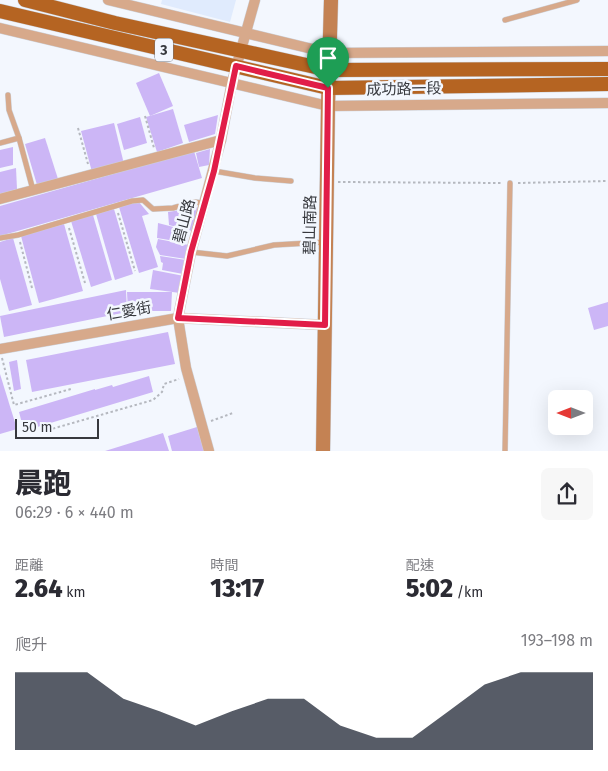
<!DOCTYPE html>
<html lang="zh-TW">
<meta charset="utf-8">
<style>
:root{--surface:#fff;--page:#f7f7f7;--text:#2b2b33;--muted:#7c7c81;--accent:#111827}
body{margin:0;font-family:"Fira Sans","Noto Sans TC",sans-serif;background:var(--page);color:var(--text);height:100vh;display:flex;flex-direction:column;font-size:19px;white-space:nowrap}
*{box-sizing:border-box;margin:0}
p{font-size:16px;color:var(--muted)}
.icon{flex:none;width:28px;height:28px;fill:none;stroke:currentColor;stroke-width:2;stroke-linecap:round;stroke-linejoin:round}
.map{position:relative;height:451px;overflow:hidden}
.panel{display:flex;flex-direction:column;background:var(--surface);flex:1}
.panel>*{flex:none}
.needle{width:32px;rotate:270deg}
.buttons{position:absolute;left:548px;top:390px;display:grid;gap:10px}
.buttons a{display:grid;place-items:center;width:45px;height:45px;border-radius:8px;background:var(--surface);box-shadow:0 5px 20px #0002;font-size:25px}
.scale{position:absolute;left:15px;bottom:12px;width:84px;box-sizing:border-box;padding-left:5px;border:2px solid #37393e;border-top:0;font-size:14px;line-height:18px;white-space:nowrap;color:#37393e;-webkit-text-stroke:4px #f3f7fe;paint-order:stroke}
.pin{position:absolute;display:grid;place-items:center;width:42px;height:42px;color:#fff;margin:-51px -21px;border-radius:50% 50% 50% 0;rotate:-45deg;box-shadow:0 0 5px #0007}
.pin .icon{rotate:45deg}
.round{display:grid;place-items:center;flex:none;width:52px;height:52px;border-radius:8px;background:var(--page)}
.headline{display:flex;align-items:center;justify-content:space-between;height:85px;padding:0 15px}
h1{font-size:28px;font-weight:800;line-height:38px}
.figures{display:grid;grid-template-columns:repeat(3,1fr);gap:8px;height:85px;padding:5px 15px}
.figures div{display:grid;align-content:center}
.figures b{font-size:25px;font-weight:800}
.figures small{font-size:14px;font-weight:400}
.figures p{font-size:14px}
.chart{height:140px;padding:10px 15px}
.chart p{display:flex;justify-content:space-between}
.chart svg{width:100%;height:90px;margin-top:5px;fill:var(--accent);opacity:.7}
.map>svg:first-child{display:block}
.built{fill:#e0ebfd}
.building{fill:#ccb6f6}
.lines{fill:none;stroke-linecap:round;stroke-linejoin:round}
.service-casing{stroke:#cdd1d8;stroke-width:6}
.minor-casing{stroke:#cdd1d8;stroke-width:11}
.secondary-casing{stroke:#cdd1d8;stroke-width:15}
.primary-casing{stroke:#cdd1d8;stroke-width:15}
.path{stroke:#b5b8bf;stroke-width:2;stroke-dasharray:2.5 2.5;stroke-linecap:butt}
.service{stroke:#d7a98b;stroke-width:5}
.minor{stroke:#d7a98b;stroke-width:10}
.secondary{stroke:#c48253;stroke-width:14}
.primary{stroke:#b56422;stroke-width:14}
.route-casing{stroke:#fff;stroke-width:10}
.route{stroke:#e11d48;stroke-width:6}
.labels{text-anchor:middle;stroke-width:5;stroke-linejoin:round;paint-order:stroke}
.shield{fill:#f3f7fe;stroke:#6f7278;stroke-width:1}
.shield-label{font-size:14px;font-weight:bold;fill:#37393e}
.street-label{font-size:15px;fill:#37393e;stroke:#f3f7fe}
</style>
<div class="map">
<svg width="608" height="451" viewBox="0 0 608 451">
<rect width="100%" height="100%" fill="#f3f7fe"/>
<polygon class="built" points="162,0 236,0 230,22 161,4"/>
<g class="building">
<polygon points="159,73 173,106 150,116 136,83"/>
<polygon points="173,109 183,143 157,152 146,117"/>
<polygon points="218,115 215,134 189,142 184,125"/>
<polygon points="140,117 147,143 124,150 117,124"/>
<polygon points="114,123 124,164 92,172 81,131"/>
<polygon points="45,138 58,179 37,185 25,144"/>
<polygon points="13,147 13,165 0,168 0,150"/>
<polygon points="210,149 209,165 199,167 196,153"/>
<polygon points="194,151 202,178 0,236 0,206"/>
<polygon points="16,168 17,189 0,194 0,172"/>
<polygon points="138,201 149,214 142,216 158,267 139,273 119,207"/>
<polygon points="199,207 192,231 169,225 168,212"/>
<polygon points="114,209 133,274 115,280 96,214"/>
<polygon points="93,215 112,280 91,287 71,221"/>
<polygon points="158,223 189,231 187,243 157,238"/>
<polygon points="64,224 83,291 39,303 21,236"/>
<polygon points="13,238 32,305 9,311 0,279 0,242"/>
<polygon points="158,239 189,245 186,259 160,255 156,247"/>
<polygon points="160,256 186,260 183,274 162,270 163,263 161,262"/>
<polygon points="153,270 184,276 180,293 150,289"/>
<polygon points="126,290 127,312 4,337 0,316"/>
<polygon points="127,292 172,292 171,311 128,311"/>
<polygon points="608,302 608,326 594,330 588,308"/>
<polygon points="168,332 175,364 32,392 26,360"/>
<polygon points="17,360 21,389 14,391 9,362"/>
<polygon points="0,374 17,429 0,434"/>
<polygon points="149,376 153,392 24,431 19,412 95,389 95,390 112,385 113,387"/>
<polygon points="197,427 204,451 172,451 168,436"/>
<polygon points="163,433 169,451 105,451"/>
</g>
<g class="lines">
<defs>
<g id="service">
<polyline points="505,20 577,0"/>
<polyline points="8,95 9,110 19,138 33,190"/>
<polyline points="0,143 19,138"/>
<polyline points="214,171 255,178 291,181"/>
<polyline points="0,238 18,235 132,201 143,200 153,209 173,208 194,202 204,203"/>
<polyline points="191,252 227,256 274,245 326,242"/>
<polyline points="505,451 510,183"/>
</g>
<g id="minor">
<polyline points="108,0 329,53 608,51"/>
<polyline points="0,28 328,106 608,103"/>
<polyline points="0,199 221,140"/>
<polyline points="0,349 178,318 325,325"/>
<polyline points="209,451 186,368 178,318 191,252 221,140 232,82 255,0"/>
</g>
<polyline id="secondary" points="323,451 328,106 331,0"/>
<g id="primary">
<polyline points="25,0 115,23 329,70 608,69"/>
<polyline points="0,11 328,88 608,84"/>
</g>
</defs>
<use href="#service" class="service-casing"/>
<use href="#minor" class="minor-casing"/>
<use href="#secondary" class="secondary-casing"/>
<use href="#primary" class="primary-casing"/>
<g class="path">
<polyline points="145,116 154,148"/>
<polyline points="78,128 88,164"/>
<polyline points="338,182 503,183"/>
<polyline points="518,183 608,181"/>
<polyline points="118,213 135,271"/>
<polyline points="69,228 85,283"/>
<polyline points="20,242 32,288"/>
<polyline points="2,358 14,405 71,389"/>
<polyline points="211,421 233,413"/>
<polyline points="48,430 153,400 162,392 164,384 179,379"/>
</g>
<use href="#service" class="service"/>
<use href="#minor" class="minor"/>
<use href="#secondary" class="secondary"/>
<use href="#primary" class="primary"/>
</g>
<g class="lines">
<defs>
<polygon id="route" points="236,66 328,88 325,325 178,318 191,252 214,171"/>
</defs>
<use href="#route" class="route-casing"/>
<use href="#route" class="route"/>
</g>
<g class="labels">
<rect class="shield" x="155" y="38.5" width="18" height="23" rx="4"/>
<g class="shield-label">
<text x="164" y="55">3</text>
</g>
<g class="street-label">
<text transform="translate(404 89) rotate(-1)" y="5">成功路一段</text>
<text transform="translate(184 221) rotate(-75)" y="5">碧山路</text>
<text transform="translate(310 225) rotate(-89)" y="5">碧山南路</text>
<text transform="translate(129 311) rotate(-10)" y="5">仁愛街</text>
</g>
</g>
</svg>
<div class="buttons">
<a><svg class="needle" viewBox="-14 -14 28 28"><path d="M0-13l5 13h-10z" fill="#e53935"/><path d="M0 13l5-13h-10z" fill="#7c7c81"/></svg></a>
</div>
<div class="scale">50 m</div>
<div class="pin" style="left:328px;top:88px;background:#1e9e55"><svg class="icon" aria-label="arrive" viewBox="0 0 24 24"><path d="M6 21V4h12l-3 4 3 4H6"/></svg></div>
</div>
<section class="panel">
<div class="headline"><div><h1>晨跑</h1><p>06:29 · 6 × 440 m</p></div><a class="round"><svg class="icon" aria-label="share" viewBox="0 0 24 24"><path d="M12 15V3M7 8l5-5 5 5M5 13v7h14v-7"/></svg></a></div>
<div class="figures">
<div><p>距離</p><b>2.64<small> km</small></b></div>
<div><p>時間</p><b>13:17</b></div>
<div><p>配速</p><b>5:02<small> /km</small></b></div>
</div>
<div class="chart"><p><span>爬升</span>193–198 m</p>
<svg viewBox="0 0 160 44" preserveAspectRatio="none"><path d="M0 44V6L10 6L20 6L30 19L40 25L50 32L60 25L70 19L80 19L90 32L100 38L110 38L120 25L130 12L140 6L150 6L160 6V44z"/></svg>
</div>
</section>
